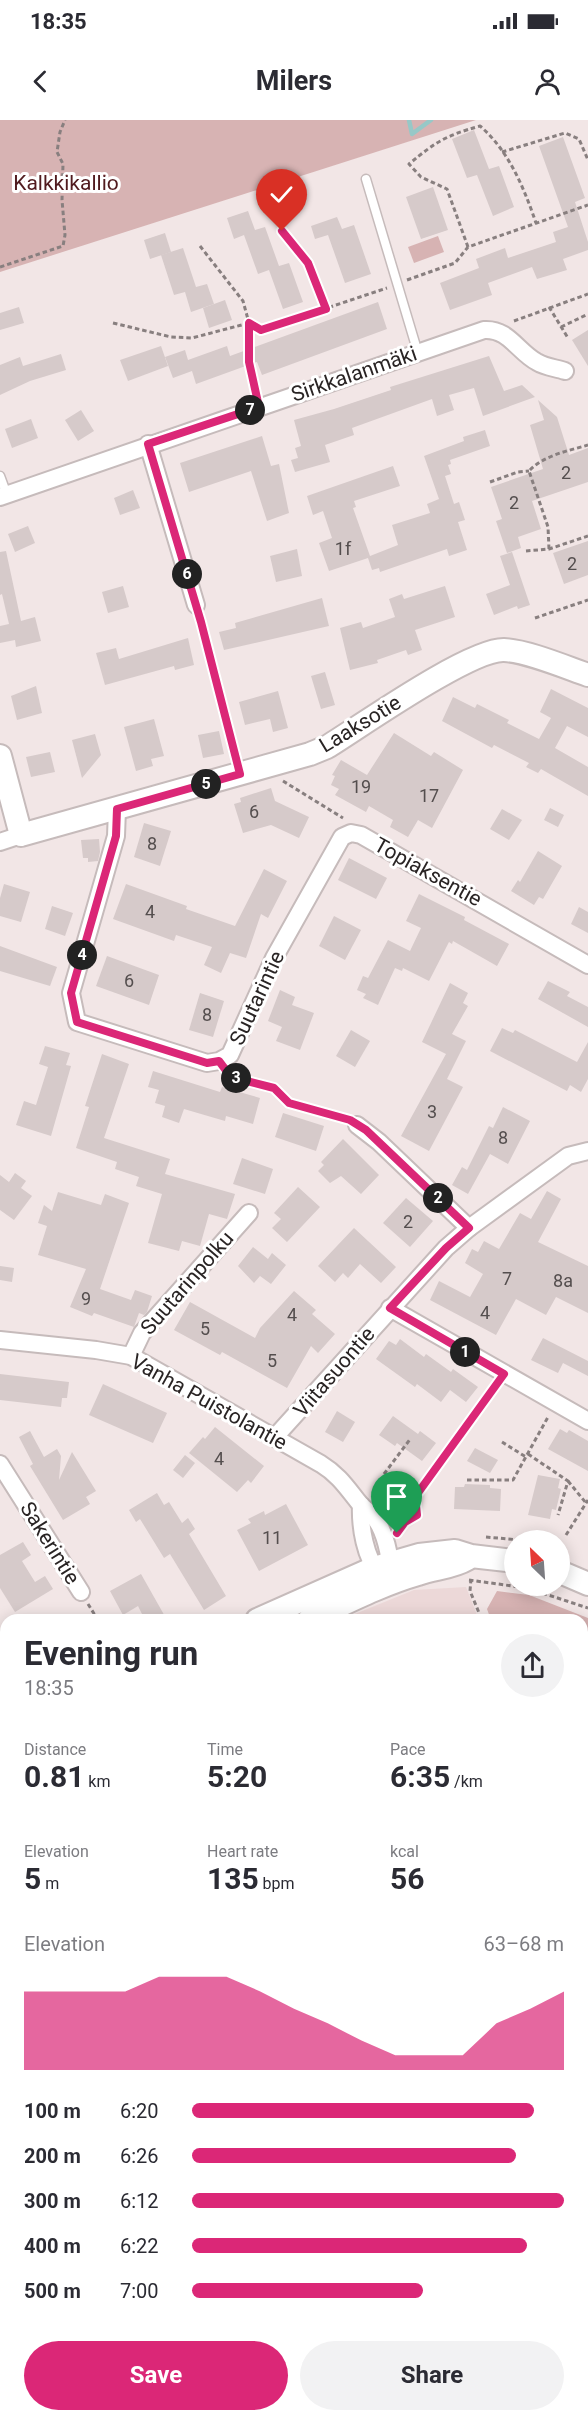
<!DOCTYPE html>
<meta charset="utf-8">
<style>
:root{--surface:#fff;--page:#f2f2f3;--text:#2b2b33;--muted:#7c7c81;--accent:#db2777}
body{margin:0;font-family:Roboto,sans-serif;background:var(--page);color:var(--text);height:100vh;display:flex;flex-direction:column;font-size:22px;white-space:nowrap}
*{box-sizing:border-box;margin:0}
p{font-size:20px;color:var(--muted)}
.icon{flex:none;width:33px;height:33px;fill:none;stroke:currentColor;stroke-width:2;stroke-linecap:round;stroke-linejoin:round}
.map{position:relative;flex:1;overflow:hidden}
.sheet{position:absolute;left:0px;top:1494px;width:588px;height:808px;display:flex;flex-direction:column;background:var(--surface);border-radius:18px 18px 0 0;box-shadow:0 3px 15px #0003}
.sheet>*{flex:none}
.needle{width:39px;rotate:335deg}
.controls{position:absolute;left:504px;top:1410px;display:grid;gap:12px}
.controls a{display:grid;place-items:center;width:66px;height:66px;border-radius:50%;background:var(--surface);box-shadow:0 3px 15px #0003;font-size:30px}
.pin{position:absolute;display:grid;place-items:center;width:51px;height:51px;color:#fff;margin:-62px -26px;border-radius:50% 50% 50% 0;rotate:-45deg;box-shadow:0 0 6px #0007}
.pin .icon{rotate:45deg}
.km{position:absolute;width:30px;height:30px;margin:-15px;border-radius:50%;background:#222;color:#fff;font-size:16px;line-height:30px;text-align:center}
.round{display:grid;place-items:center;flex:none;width:63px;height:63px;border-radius:32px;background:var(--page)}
.overview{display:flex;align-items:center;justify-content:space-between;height:102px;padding:0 24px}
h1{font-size:33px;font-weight:700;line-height:45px}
.figures{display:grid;grid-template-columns:repeat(3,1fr);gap:9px;height:102px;padding:6px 24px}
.figures div{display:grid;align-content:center}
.figures b{font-size:30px;font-weight:700}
.figures small{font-size:16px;font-weight:400}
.figures p{font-size:16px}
.chart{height:168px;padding:12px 24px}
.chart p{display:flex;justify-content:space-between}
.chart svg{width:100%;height:108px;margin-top:6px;fill:var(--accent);opacity:.7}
.button{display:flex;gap:12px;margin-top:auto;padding:12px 24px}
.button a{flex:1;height:69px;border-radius:36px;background:var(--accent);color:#fff;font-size:24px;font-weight:700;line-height:69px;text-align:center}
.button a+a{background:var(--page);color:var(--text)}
ul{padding:0 24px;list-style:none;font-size:20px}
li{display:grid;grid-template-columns:96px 72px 1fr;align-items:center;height:45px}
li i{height:15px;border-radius:8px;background:var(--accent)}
.status{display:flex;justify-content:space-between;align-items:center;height:42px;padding:0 30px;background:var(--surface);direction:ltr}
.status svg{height:16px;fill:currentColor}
header{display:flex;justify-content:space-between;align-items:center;height:78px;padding:0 24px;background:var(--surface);font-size:27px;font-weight:700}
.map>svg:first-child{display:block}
.built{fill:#ecd8d8}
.green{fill:#d7b3b3}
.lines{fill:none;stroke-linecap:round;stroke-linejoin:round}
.stream{stroke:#97c8c7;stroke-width:4.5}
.building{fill:#d6caca}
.lane-casing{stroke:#c6bbbb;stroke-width:11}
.street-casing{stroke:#c6bbbb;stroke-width:20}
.secondary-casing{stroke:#c6bbbb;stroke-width:26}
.path{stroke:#887f7f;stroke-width:3;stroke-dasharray:4.5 3;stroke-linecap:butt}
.lane{stroke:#fff;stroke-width:8}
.street{stroke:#fff;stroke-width:16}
.secondary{stroke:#fff;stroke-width:22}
.route-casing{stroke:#fff;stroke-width:12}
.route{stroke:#db2777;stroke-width:8}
.labels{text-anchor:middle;stroke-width:6;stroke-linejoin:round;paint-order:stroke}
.number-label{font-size:18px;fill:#544e4e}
.park-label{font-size:21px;fill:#511b1f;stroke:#fff}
.street-label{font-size:21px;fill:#292424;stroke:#fff}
</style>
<div class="status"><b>18:35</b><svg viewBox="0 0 49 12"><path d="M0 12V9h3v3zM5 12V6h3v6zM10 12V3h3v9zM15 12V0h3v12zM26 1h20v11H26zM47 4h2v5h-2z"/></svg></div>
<header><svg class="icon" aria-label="back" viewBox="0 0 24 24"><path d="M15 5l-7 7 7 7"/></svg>Milers<svg class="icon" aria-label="person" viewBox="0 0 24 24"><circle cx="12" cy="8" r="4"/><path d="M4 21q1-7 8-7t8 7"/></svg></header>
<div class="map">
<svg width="588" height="2302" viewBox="0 0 588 2302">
<rect width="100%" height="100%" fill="#f2e6e6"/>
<polygon class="built" points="466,1467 479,1500 340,1500 414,1470"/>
<g class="green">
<polygon points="0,0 476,0 0,152"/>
<polygon points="438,116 444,132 414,143 408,127"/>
<polygon points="497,1471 529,1475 588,1498 588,1602 582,1605 582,1500 491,1500 487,1489"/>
</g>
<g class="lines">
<polyline class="stream" points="409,0 412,14 431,0"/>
</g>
<g class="building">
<polygon points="474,10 489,49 499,46 514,87 493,96 477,55 467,58 452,19"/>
<polygon points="563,17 585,78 575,82 588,122 588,130 563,139 567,150 537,159 532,147 488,163 492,175 450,190 440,163 479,148 476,139 505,128 508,138 556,122 553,112 568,107 539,26"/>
<polygon points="433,67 448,110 421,119 406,77"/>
<polygon points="248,91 255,110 265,107 279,146 289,143 303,182 283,189 269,150 258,154 244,115 234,119 227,98"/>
<polygon points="337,97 342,109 354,105 371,154 345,163 328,115 315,119 311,106"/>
<polygon points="165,113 171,132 150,139 144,120"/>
<polygon points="183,128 196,167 207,164 214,184 191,192 185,172 174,175 161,135"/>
<polygon points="225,180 232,200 209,208 203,188"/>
<polygon points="378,182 387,209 262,255 257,242 196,264 192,251 173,258 165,237 185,230 188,240 227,226 230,236"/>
<polygon points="19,187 24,203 0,210 0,193"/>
<polygon points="588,210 588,246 572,220"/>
<polygon points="161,226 168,246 128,261 120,240"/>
<polygon points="61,234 66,250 30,261 0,275 0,245 20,237 23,246"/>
<polygon points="489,236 504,271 522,265 535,277 483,296 474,268 449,275 454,290 437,296 432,279 352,308 354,315 325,325 330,342 295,352 291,340 298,338 295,328 301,326 294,300 334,289 391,270 390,267"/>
<polygon points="538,280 557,297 569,335 588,328 588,362 532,381 541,409 518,417 521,428 507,433 496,401 502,399 491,367 543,349 530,305 544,300"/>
<polygon points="81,290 94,311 78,321 65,300"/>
<polygon points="31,299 38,318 12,328 5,309"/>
<polygon points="485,310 490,326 450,340 451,344 448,345 451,354 445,356 454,384 459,382 465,400 458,402 467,430 449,436 447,429 380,452 379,448 372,450 368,438 329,451 319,423 332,418 323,391 313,395 307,376 393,346 400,366 354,381 356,387 353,388 370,436 398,425 392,405 430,393 427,384 439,379 424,336 464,321 463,317"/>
<polygon points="262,316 271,346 279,344 289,393 267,401 251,351 189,372 180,343"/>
<polygon points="133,370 140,388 120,395 114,378"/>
<polygon points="28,406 35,423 15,432 8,414"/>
<polygon points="588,421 588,455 564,464 553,433"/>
<polygon points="297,429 302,456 276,462 270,436"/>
<polygon points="6,431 21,501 35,497 41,521 16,527 15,520 0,523 0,506 9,504 2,474 0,475 0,432"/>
<polygon points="512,432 530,485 518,489 517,486 494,495 486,474 510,465 500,436"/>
<polygon points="123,466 129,487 108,493 102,472"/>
<polygon points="445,466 455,497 415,510 422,530 408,535 406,530 377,540 378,543 350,550 340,508 361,502 363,508 395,497 389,479 402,474 404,479"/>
<polygon points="322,478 329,506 224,530 219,512 236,508 235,503"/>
<polygon points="188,518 194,545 175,550 174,546 105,565 96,533 116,528 119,539"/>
<polygon points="325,552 335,585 321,589 311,556"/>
<polygon points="36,566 42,593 17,600 11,576"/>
<polygon points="551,569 588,588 588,617 567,606 555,628 588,647 588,676 541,649 538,653 526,647 529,643 494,625 492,628 442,601 453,577 475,588 477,584 509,600 507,603 539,619 551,598 540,592"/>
<polygon points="278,571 288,608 273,612 270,599 245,605 239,582"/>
<polygon points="154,599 164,636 151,639 153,646 136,651 124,607"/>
<polygon points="219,611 224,634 203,638 198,615"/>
<polygon points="394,613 431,636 434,632 463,650 432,708 418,700 408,717 390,707 393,700 369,686 366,692 335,675 339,669 331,665 335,656 332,655 341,640 367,655"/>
<polygon points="95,614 101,635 82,658 72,620"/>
<polygon points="50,632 55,652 31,657 26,637"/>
<polygon points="271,668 275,681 309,697 299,718 271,705 243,713 234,684 241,682 240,678"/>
<polygon points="550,688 564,695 558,707 544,700"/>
<polygon points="502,689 522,700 509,720 490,709"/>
<polygon points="144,703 171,711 160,746 134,737"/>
<polygon points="99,719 100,732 98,741 88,742 88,738 83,738 81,720"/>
<polygon points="538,731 562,746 543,779 539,777 534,785 511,771 518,760 520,762"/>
<polygon points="349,738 387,758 376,779 338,760"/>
<polygon points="264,749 287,761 268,798 261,794 246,838 230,833 221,853 204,845 212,827 176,815 174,821 113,799 126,764 187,786 186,789 235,806"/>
<polygon points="4,764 30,772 21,802 0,796 0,778"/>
<polygon points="419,774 465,797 464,800 509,824 497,846 453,821 452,824 449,822 429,861 403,848 402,851 395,848 378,885 363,878 366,874 357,870 363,856 368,858 388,820 410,831 421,808 406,801"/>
<polygon points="52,786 73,793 65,816 45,809"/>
<polygon points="579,787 588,792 588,813 571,804"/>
<polygon points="334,796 361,810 345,840 319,826"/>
<polygon points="0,826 57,847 50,866 0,851"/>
<polygon points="107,836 159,855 149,885 96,866"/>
<polygon points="548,861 570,872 567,876 588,887 588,907 538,879"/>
<polygon points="450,863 468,873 463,883 468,886 452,914 466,921 447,959 463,967 429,1031 401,1016 446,934 422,922"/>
<polygon points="280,870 295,877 292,885 314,893 300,930 276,921 282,907 268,901"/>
<polygon points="200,873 224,881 213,917 189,910"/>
<polygon points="502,908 513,913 515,910 577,942 588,922 588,959 581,972 570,965 567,971 490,931"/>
<polygon points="351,910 370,921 355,947 336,936"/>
<polygon points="45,926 70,933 66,945 71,946 51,1016 16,1005 24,981 36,985 48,947 39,944"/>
<polygon points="102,934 129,944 104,1018 170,1039 165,1054 235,1074 227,1099 209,1094 200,1126 182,1121 179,1131 148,1123 162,1074 136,1066 139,1057 115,1049 117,1042 76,1028 89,987 85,986"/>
<polygon points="153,951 220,972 222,967 260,978 253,1004 226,996 225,1001 184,989 179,1003 162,997 165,986 155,983 159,970 148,967"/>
<polygon points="503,987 530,1001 508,1044 490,1034 468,1074 452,1065 462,1047 467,1050 489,1006 493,1008"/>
<polygon points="283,993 324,1006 316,1031 275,1017"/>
<polygon points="343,1019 379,1055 361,1074 341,1056 330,1063 318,1051 324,1045 321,1042"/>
<polygon points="242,1038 273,1049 265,1074 233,1064"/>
<polygon points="15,1053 26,1061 21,1068 32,1076 14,1100 0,1090 0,1055 9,1062"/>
<polygon points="298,1067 320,1087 287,1122 272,1108 281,1099 274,1093"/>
<polygon points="547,1071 561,1079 538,1122 588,1146 588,1193 556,1177 546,1195 516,1179 496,1215 430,1180 439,1161 470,1177 483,1154 465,1143 472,1129 478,1132 484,1121 499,1129 520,1093 531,1099"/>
<polygon points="58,1072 101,1085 105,1074 129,1083 100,1169 131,1180 135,1170 152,1176 147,1192 144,1195 139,1193 134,1207 94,1193 92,1196 70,1187 86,1149 38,1135 47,1106 38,1103 44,1085 52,1091"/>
<polygon points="406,1078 433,1101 410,1127 383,1103"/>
<polygon points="354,1108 396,1147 381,1163 360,1144 348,1158 343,1153 335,1162 318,1146"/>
<polygon points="253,1127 268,1139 272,1133 286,1145 271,1164 260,1156 254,1163 238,1146"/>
<polygon points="0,1146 14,1148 12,1162 0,1160"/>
<polygon points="294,1171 316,1190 312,1194 335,1214 318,1233 311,1226 287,1268 222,1232 220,1235 174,1210 190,1182 255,1218 260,1208"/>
<polygon points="543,1218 588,1241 588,1256 563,1243 558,1253 531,1240"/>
<polygon points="400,1219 424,1237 426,1234 451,1252 453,1249 478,1267 466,1282 450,1270 441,1282 417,1264 415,1267 376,1239 389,1221 396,1225"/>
<polygon points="0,1254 69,1262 67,1278 62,1278 61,1287 0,1280"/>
<polygon points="103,1264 167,1293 153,1323 89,1295"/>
<polygon points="337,1291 355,1302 343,1322 325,1312"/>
<polygon points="393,1296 418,1314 420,1311 436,1323 422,1341 397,1323 395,1326 379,1315"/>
<polygon points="215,1307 264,1346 251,1363 248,1360 237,1372 189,1333 203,1317 205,1319"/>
<polygon points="560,1309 567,1313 569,1310 588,1321 588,1351 548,1329"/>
<polygon points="30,1311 44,1337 57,1329 61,1336 59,1360 72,1332 96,1371 86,1377 90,1384 63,1400 30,1346 33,1344 19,1317"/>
<polygon points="475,1328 498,1340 490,1353 467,1341"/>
<polygon points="185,1335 195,1343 183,1358 173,1350"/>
<polygon points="396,1353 407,1361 398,1373 387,1365"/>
<polygon points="538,1355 560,1359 558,1368 561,1369 556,1390 552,1389 550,1399 528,1395"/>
<polygon points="465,1364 490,1365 490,1368 501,1369 500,1391 454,1389 455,1367 464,1367"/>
<polygon points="157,1373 164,1385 169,1382 182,1403 188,1398 195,1409 189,1414 226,1476 204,1490 170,1434 164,1438 140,1399 136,1402 129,1390"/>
<polygon points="286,1384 308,1425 259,1451 237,1410 251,1403 248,1399 264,1391 265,1395"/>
<polygon points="23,1422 31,1435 22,1441 35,1462 45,1456 53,1469 15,1492 0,1468 0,1435"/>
<polygon points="141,1454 167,1500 145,1500 138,1486 123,1495 110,1471"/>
</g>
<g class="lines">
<defs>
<g id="lane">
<polyline points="366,59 418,233"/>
<polyline points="0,356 7,375"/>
<polyline points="582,1635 588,1633"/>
</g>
<g id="street">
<polyline points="148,324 196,485"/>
<path d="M0 377 484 210C508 208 518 232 537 242 545 247 556 248 565 251"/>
<polyline points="117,689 116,716 71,873 77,902 207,943 219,941 230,935 274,838 342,717 351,713 361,715 588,845"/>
<polyline points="0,722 21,715"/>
<polyline points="357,1005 379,1022 469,1108"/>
<polyline points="390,1188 588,1301"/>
<path d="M0 1220 96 1230 131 1236 321 1344C339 1355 347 1368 360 1384 364 1389 370 1392 374 1397 385 1411 391 1437 390 1454"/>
<polyline points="131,1236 142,1213 249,1093"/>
<polyline points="275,1317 446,1128 469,1108 568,1036 588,1031"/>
<polyline points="0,1344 81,1472"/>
<path d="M361 1385C360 1407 365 1438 380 1455"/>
<polyline points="0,1808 6,1804"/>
<polyline points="582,1840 588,1839"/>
<polyline points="0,2081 6,2084"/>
<polyline points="0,2113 6,2109"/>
<polyline points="582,2281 588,2289"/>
<polyline points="196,2296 196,2302"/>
<polyline points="118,2302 126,2296"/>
</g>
<g id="secondary">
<path d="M0 636 21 715 310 634 327 627C361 606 470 529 504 530 527 531 565 547 588 555"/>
<polyline points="560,1452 588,1464"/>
<polyline points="257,1500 374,1448 419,1435 455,1431 471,1436 514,1441"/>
<path d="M309 1500C344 1484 380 1465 418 1454 434 1448 452 1448 467 1439"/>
<polyline points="0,1587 6,1586"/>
</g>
</defs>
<use href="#lane" class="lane-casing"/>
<use href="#street" class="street-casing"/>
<use href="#secondary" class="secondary-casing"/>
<g class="path">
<polyline points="502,32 565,13 579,19 588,40"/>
<path d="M282 88C276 122 295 119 308 144 316 158 320 174 326 189"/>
<polyline points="200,126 243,181 249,203 249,242 255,273"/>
<path d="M468 127 447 69 421 57 409 44C437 21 445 16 480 6 509 31 524 68 536 103"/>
<polyline points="0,147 63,126 65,115 62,80 63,44 57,32 60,12 65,0"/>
<polyline points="407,160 455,143 468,127 588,85"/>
<polyline points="549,187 568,218"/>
<polyline points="514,201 588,174"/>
<polyline points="113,203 171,217 192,218 249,203 261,210 387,168"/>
<polyline points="561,207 588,194"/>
<polyline points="490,362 518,352 529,351"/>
<path d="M549 429 548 407 529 351C544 335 568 331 588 325"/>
<polyline points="526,431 549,429 588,416"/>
<polyline points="200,498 235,637"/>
<polyline points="535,498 588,480"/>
<polyline points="283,661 343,698"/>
<polyline points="227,952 231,957 274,968 289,983 344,998"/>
<polyline points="502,1322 526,1337"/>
<polyline points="528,1334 568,1361 558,1395"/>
<polyline points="384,1354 411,1318"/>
<polyline points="467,1360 513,1360 548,1297"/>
<polyline points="568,1361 586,1383"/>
<polyline points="398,1411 405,1402 417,1395 415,1377 497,1265"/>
<polyline points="566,1415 588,1380"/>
<polyline points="486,1417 520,1420"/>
<polyline points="471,1459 470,1471 482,1500"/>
<polyline points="469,1460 527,1468 588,1488"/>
<polyline points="88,1484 98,1500"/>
<polyline points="582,1764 588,1780"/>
</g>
<use href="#lane" class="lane"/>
<use href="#street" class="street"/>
<use href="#secondary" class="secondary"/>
</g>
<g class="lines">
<defs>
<polyline id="route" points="282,111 308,143 326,189 261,210 249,203 249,242 259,287 148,324 201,502 240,654 117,689 116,716 71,873 77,902 207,943 219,941 231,957 274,968 289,983 350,1000 366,1010 469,1108 446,1128 390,1188 504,1254 415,1377 417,1395 405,1402 397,1413"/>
</defs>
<use href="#route" class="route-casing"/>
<use href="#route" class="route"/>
</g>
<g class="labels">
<g class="number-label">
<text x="566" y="359">2</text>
<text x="514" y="389">2</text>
<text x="343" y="435">1f</text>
<text x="572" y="450">2</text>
<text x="361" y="673">19</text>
<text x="429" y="682">17</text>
<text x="254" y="698">6</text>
<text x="152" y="730">8</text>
<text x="150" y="798">4</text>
<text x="129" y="867">6</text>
<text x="207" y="901">8</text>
<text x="432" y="998">3</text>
<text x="503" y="1024">8</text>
<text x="408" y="1108">2</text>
<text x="507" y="1165">7</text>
<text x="563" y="1167">8a</text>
<text x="86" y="1185">9</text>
<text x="485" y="1199">4</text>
<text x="292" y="1201">4</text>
<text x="205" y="1215">5</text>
<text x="272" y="1247">5</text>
<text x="219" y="1345">4</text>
<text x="272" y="1424">11</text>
</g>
<g class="park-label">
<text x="66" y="70">Kalkkikallio</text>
</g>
<g class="street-label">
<text transform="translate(354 254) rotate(-19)" y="7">Sirkkalanmäki</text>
<text transform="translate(360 604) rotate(-31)" y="7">Laaksotie</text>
<text transform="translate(428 752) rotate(29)" y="7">Topiaksentie</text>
<text transform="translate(257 878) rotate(-65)" y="7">Suutarintie</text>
<text transform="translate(187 1163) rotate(-49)" y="7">Suutarinpolku</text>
<text transform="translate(334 1252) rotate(-49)" y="7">Viitasuontie</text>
<text transform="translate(209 1282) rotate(29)" y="7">Vanha Puistolantie</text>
<text transform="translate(50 1423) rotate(58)" y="7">Sakerintie</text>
</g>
</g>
</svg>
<div class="controls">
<a><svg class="needle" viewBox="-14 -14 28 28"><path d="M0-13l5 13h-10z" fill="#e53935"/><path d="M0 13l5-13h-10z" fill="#7c7c81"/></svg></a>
</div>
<div class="pin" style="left:397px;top:1413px;background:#1e9e55"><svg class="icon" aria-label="arrive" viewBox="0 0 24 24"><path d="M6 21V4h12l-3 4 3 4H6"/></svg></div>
<div class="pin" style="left:282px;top:111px;background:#d93025"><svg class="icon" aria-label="check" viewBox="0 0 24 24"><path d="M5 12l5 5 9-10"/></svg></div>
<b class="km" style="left:465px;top:1232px">1</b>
<b class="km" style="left:438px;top:1078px">2</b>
<b class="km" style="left:236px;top:958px">3</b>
<b class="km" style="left:82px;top:835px">4</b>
<b class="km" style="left:206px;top:664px">5</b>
<b class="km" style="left:187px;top:454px">6</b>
<b class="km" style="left:250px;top:290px">7</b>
<section class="sheet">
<div class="overview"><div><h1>Evening run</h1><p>18:35</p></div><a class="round"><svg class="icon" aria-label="share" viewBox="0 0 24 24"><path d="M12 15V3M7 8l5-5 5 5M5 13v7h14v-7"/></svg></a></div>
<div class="figures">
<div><p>Distance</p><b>0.81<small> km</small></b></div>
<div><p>Time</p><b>5:20</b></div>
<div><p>Pace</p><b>6:35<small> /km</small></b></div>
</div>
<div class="figures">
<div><p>Elevation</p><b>5<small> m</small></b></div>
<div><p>Heart rate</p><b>135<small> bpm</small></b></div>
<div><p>kcal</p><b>56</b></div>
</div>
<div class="chart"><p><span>Elevation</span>63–68 m</p>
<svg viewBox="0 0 160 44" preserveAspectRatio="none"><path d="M0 44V12L10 12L20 12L30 12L40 6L50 6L60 6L70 12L80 19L90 25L100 32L110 38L120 38L130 38L140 25L150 19L160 12V44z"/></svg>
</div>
<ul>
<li><b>100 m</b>6:20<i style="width:92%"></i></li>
<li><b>200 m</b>6:26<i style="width:87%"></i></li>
<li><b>300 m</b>6:12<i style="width:100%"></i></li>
<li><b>400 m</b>6:22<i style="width:90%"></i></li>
<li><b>500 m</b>7:00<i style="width:62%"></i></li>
</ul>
<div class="button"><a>Save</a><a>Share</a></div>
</section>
</div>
